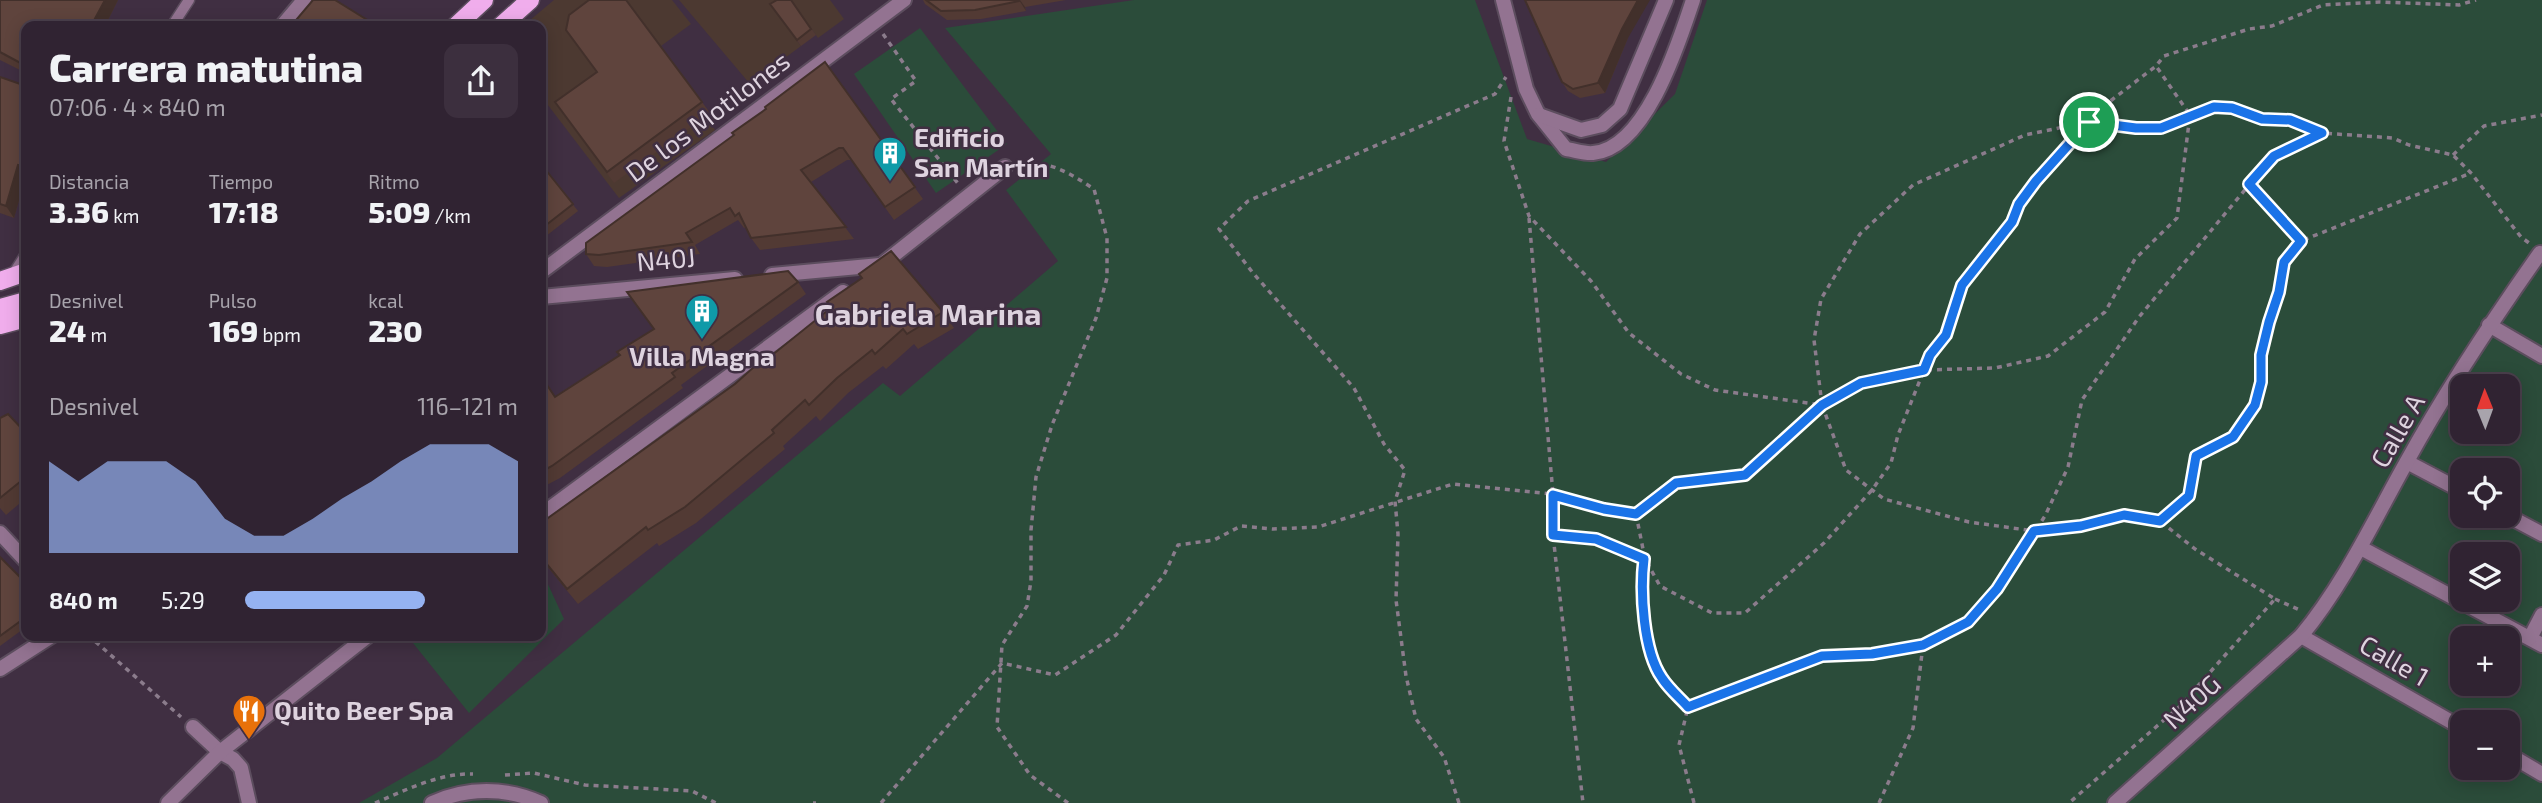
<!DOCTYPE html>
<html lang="es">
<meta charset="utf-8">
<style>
:root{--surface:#302332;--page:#3c2f3e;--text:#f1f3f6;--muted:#a8a4ac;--line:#4b404d;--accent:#95b2f1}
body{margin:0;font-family:"Exo 2",sans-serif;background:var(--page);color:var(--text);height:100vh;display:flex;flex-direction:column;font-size:26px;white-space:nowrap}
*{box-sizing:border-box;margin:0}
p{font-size:23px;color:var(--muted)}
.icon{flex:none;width:38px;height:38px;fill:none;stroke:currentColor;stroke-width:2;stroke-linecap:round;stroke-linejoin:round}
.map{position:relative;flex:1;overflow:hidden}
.panel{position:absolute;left:21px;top:21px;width:525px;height:620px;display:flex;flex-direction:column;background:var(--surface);border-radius:14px;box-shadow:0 4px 18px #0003,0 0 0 2px var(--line)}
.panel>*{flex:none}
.needle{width:46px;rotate:359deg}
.fabs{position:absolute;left:2450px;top:374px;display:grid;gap:14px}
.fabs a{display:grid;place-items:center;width:70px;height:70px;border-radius:14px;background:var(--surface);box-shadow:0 4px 18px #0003,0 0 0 2px var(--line);font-size:35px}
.pin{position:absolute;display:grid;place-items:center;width:60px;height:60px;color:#fff;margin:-30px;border:4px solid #fff;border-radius:50%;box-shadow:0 2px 7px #0007}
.round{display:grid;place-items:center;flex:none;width:74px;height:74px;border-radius:14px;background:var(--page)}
.headline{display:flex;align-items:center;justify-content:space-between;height:119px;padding:0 28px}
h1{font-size:38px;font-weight:800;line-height:52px}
.stats{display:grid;grid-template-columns:repeat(3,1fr);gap:10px;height:119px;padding:7px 28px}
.stats div{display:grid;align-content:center}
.stats b{font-size:30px;font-weight:800}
.stats small{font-size:19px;font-weight:400}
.stats p{font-size:19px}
.chart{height:196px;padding:14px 28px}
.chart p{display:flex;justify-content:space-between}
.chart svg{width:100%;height:126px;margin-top:7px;fill:var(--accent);opacity:.7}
ul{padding:0 28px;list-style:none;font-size:23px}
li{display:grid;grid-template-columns:112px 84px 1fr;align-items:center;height:52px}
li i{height:18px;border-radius:9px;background:var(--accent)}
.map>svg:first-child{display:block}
.commercial{fill:#4c3931}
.green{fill:#2b4c3a;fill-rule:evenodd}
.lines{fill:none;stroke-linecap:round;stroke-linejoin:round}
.lane-casing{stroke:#5c4d5e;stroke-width:13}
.street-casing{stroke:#5c4d5e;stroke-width:18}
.primary-casing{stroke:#5c4d5e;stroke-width:21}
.path{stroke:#8b7c8c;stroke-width:3.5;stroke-dasharray:5 5;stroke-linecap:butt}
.lane{stroke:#937391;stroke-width:10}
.street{stroke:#937391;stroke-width:14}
.primary{stroke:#f0adec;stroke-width:18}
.wall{fill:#523a34}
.shaded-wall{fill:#42302b}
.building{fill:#5f443d;stroke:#42302b;stroke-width:2}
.route-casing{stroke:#fff;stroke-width:14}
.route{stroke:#1a73e8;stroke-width:9}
.labels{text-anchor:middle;stroke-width:5;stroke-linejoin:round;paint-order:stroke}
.street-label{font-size:26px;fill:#ded3df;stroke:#402f42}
.poi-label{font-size:26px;font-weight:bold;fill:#ded3df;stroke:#402f42;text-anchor:start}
.quarter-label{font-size:30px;font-weight:bold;fill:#ded3df;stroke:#402f42}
</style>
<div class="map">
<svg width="2542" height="803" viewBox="0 0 2542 803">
<rect width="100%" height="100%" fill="#402f42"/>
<g class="commercial">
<polygon points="554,0 618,0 715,130 619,198 541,96 541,26 523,26"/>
<polygon points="626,0 672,0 691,24 661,46"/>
<polygon points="679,0 789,0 774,10 801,46 750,84"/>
<polygon points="791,0 830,0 844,19 818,38"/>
</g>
<g class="green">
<path d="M1134 0H1475L1527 139 1606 162 1675 94 1707 0H2542V803H359L437 758 883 383 900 396 1058 261 1006 190 1051 154 945 28ZM2462 387H2508V432H2462ZM2462 471H2508V516H2462ZM2462 555H2508V600H2462ZM2462 639H2508V684H2462ZM2462 723H2508V768H2462Z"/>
<polygon points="920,28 1007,144 936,193 854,74"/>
<polygon points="541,577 546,580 564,619 469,713 409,638 410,635 541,635"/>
</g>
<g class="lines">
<defs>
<g id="lane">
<polyline points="172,26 189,0"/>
<polyline points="12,276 26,254"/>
</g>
<g id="street">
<path d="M1503 0 1526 89 1538 114 1566 149C1574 150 1585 154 1593 153 1646 149 1679 42 1693 0"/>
<polyline points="282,26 304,0"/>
<polyline points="1539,115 1581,130 1602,125 1620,109 1666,0"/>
<polyline points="880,266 1005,167"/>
<polyline points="541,272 904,0"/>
<polyline points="772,275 880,265"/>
<polyline points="541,297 735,279"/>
<polyline points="2489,325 2542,356"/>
<polyline points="2407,462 2462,491"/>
<polyline points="541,515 843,292"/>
<polyline points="2508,516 2542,534"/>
<polyline points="0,533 26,561"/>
<polyline points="2361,548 2542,645"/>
<polyline points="2301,636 2462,728"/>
<polyline points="2530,638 2542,615"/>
<polyline points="0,669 53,635"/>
<polyline points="193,727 220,752 233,759 241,768 249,803"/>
<polyline points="2508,754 2542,774"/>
<polyline points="168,803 220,752 369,635"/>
<path d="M432 803C467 787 506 787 541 803"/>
<path d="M2115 803 2301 636C2344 584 2373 522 2406 463 2446 390 2492 321 2540 253"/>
</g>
<g id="primary">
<polyline points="456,26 484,0"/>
<polyline points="501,26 530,0"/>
<polyline points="0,281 26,272"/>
<polyline points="0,308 26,301"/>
<polyline points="0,325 26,318"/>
</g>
</defs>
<use href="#lane" class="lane-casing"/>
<use href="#street" class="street-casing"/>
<use href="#primary" class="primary-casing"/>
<g class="path">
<polyline points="883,34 916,81 891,99 960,186"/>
<polyline points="1511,97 1504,141 1529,216 1591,281 1629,333 1681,374 1715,390 1822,405 1846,470 1884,499 1969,522 2034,531 2081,526 2124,515 2160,521 2195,549 2275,599 2180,706 2069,803"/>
<polyline points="2453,155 2484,126 2542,115"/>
<path d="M1021 164C1050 160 1071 174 1094 189L1107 238V278L1096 318 1052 425 1036 477 1031 530V581L1027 606 1002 645 997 727 1030 775 1068 803"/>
<polyline points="2249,184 2301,241 2471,173"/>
<polyline points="1529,218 1553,494 1553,535 1583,803"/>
<polyline points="1822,405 1814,340 1821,299 1860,234 1913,185 2025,135 2089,122 2136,128 2161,128 2214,107 2232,108 2262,119 2290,120 2322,133 2393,138 2409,145 2453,155 2471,173 2521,237 2529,243"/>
<polyline points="1636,514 1645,559 1642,580 1648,644 1661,677 1688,707"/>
<polyline points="2160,521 2189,496 2196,456 2233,437 2255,406 2261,382 2261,355 2269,322 2279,292 2284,262 2301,241"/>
<polyline points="1553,535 1596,539 1645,559 1660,586 1712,613 1745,613 1824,543 1872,490 1891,463 1898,435 1930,355 1946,335 1962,285 2012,222 2019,204 2036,181 2100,109 2156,66 2164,56 2249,29 2272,26 2323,5 2379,2 2459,5 2476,0"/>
<polyline points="2275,599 2302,611"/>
<polyline points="88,635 181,717"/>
<polyline points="505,775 534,773 585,785 692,791 716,803"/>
<path d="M375 803C406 790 439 773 473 774"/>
<polyline points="813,803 816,803"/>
<polyline points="881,803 1002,663 1055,675 1116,635 1164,575 1178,545 1214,540 1241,526 1273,529 1318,527 1453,484 1553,494 1604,509 1636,514 1677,483 1745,475 1822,405 1861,383 1924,370 1995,368 2048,356 2105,312 2135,259 2177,218 2190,115 2156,66"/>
<polyline points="1459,803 1444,757 1416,719 1406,676 1396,600 1398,534 1395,501 1405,470 1384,444 1354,388 1253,273 1219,229 1248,201 1495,94 1506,77"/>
<polyline points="1694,803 1679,745 1688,707 1822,656 1872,654 1923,645 1968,622 1997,589 2045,516 2068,467 2082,400 2139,317 2274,155 2322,133"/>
<polyline points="1879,803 1913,728 1923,645"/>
</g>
<use href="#lane" class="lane"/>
<use href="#street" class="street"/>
<use href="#primary" class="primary"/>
</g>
<g class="wall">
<polygon points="0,0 118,0 105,26 26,26 26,73 0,60"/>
<polygon points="791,0 816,35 801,46 770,4"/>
<polygon points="923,0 1066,0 1025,7 1026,11 981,19 947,20 925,4"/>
<polygon points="1628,38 1605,93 1580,98 1568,91 1562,82"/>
<polygon points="825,62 923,199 894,220 851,160 847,160 811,182 854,239 760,250 751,238 746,227 744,228 738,220 695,245 700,254 607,267 594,266 586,254"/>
<polygon points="0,77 26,86 26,176 14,218 0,213"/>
<polygon points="555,102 702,102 710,113 614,183"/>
<polygon points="541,164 578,211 541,240"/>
<polygon points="798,282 806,294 681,385 683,388 560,478 541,488 541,376 555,397"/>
<polygon points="827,302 943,312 954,328 918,349 914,344 886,369 883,366 848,393 820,421 816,416 783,446 785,449 696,523 659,546 657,543 578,604 541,559 541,523 735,384 766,360 831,308"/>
<polygon points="0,418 26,433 26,498 6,515 0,508"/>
<polygon points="0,557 26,583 26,627 0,646"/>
</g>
<g class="shaded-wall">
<polygon points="105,0 118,0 105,26 91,26"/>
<polygon points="1019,0 1020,0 1025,7 1026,11"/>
<polygon points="1638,0 1650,0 1628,38 1605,93 1598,83 1622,29"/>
<polygon points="18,165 26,176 14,218 6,206"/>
</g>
<g class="building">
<polygon points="0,0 105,0 91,26 26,26 26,66 0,52"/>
<polygon points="313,0 335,0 377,26 291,26"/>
<polygon points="589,0 626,0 702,102 607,172 555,102 597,72 566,30 569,15"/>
<polygon points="777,0 791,0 811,29 797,40 770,4"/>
<polygon points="926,0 1019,0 1019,1 975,10 941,11"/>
<polygon points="1525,0 1638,0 1622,29 1598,83 1573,89 1562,82"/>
<polygon points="825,62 915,187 885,207 843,148 839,148 801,170 846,227 751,238 739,213 735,216 730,208 686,233 692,242 599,255 586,254 586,243 734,135 732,133 766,109 765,107"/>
<polygon points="0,77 26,86 26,167 18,165 6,206 0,204"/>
<polygon points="541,164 573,204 541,229"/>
<polygon points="891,251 943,312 907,334 903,329 875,354 872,350 837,378 809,405 805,400 772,430 774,433 685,507 648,530 646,527 567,589 541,557 541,523 735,384 764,358 766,360 832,307 827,302 862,278 859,274"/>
<polygon points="788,271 798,282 672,373 675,377 552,466 541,472 541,376 555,397 620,355 617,352 654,329 627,292"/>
<polygon points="8,414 26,433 26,477 0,498 0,418"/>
<polygon points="0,557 26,583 26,617 0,636"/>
</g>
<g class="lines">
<defs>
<path id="route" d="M2214 107 2232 108 2262 119 2290 120 2322 133 2274 156 2249 184 2301 241 2284 262 2279 292 2269 322 2261 355V382L2255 405 2233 437 2196 456 2189 496 2160 521 2124 515 2081 526 2034 531 1997 589 1968 622 1923 645 1872 654 1822 656 1688 707C1680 698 1669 689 1662 678 1643 651 1640 591 1644 559L1596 539 1553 535V495L1604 509 1636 514 1676 483 1745 475 1822 405 1861 383 1924 370 1930 355 1946 335 1962 285 2012 222 2019 204 2036 181 2089 122 2136 128H2161Z"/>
</defs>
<use href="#route" class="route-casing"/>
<use href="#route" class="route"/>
</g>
<defs>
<symbol id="building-pin" viewBox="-11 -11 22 30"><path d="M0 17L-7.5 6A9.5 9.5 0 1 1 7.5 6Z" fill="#0f9aa8" stroke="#402f42"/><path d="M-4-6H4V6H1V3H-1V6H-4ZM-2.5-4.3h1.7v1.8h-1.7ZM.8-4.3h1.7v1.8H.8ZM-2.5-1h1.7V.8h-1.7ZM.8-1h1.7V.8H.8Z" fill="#fff"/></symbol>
<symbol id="restaurant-pin" viewBox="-11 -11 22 30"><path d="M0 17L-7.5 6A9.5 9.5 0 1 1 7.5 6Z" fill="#e8710a" stroke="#402f42"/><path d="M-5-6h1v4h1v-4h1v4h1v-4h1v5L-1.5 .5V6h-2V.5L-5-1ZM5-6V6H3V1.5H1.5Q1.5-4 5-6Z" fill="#fff"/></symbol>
</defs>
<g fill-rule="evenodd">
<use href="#building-pin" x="871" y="134" width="38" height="52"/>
<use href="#building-pin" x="683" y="292" width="38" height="52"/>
<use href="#restaurant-pin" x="230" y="692" width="38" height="52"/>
</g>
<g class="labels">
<g class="street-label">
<text transform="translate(708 117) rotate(-37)" y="9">De los Motilones</text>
<text transform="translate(666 260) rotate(-5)" y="9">N40J</text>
<text transform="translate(2398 431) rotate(-60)" y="9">Calle A</text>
<text transform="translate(2394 661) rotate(30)" y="9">Calle 1</text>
<text transform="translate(2192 702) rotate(-42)" y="9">N40G</text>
</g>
<g class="poi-label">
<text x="914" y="147">Edificio<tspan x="914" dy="30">San Martín</tspan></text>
<text x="702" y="366" text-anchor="middle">Villa Magna</text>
<text x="274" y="720">Quito Beer Spa</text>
</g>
<g class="quarter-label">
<text x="928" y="325">Gabriela Marina</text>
</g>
</g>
</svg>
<div class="fabs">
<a><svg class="needle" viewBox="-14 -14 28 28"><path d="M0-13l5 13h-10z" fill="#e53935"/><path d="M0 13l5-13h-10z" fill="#a8a4ac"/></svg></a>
<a><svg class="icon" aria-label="locate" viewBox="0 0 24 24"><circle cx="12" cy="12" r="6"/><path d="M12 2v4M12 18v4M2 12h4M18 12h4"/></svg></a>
<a><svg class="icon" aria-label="layers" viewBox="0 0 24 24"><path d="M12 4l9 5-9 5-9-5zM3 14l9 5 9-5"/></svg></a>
<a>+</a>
<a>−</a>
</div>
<div class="pin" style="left:2089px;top:122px;background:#1e9e55"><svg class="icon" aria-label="arrive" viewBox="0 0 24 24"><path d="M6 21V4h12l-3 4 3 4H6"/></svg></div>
<section class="panel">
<div class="headline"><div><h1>Carrera matutina</h1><p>07:06 · 4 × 840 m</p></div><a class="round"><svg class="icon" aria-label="share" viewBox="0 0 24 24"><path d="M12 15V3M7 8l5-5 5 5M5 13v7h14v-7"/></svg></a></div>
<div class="stats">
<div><p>Distancia</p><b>3.36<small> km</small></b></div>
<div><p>Tiempo</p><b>17:18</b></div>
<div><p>Ritmo</p><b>5:09<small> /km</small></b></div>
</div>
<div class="stats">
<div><p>Desnivel</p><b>24<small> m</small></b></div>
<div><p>Pulso</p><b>169<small> bpm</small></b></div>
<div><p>kcal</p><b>230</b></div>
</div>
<div class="chart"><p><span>Desnivel</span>116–121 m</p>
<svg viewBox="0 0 160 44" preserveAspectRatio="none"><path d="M0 44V12L10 19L20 12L30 12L40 12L50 19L60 32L70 38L80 38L90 32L100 25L110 19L120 12L130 6L140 6L150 6L160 12V44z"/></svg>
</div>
<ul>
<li><b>840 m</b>5:29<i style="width:66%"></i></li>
</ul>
</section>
</div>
